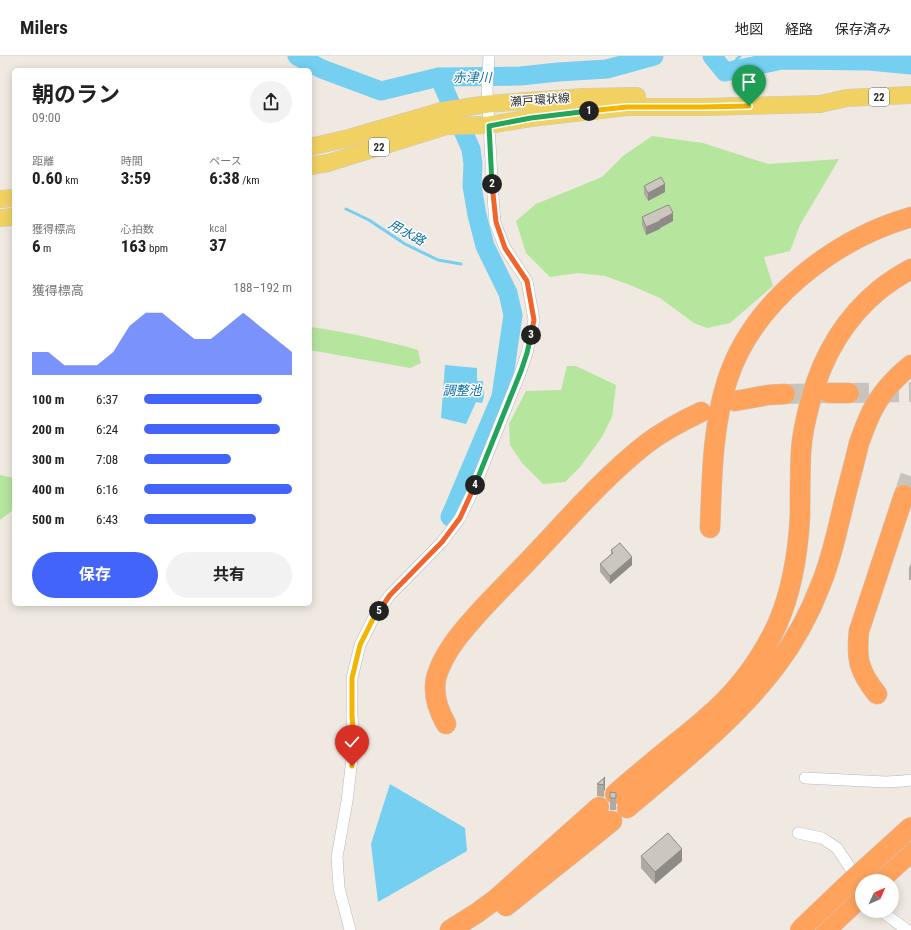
<!DOCTYPE html>
<html lang="ja">
<meta charset="utf-8">
<style>
:root{--surface:#fff;--page:#f2f2f2;--text:#222;--muted:#767676;--line:#e0e0e0;--accent:#4264fb}
body{margin:0;font-family:"Roboto Condensed","Noto Sans JP",sans-serif;background:var(--page);color:var(--text);height:100vh;display:flex;flex-direction:column;font-size:15px;white-space:nowrap}
*{box-sizing:border-box;margin:0}
p{font-size:13px;color:var(--muted)}
.icon{flex:none;width:22px;height:22px;fill:none;stroke:currentColor;stroke-width:2;stroke-linecap:round;stroke-linejoin:round}
.map{position:relative;flex:1;overflow:hidden}
.side{position:absolute;left:12px;top:12px;width:300px;height:538px;display:flex;flex-direction:column;background:var(--surface);border-radius:6px;box-shadow:0 2px 10px #0003}
.side>*{flex:none}
.needle{width:26px;rotate:45deg}
.fabs{position:absolute;left:855px;top:818px;display:grid;gap:8px}
.fabs a{display:grid;place-items:center;width:44px;height:44px;border-radius:50%;background:var(--surface);box-shadow:0 2px 10px #0003;font-size:20px}
.pin{position:absolute;display:grid;place-items:center;width:34px;height:34px;color:#fff;margin:-41px -17px;border-radius:50% 50% 50% 0;rotate:-45deg;box-shadow:0 0 4px #0007}
.pin .icon{rotate:45deg}
.km{position:absolute;width:20px;height:20px;margin:-10px;border-radius:50%;background:#222;color:#fff;font-size:11px;line-height:20px;text-align:center}
.round{display:grid;place-items:center;flex:none;width:42px;height:42px;border-radius:21px;background:var(--page)}
.headline{display:flex;align-items:center;justify-content:space-between;height:68px;padding:0 20px}
h1{font-size:22px;font-weight:700;line-height:30px}
.figures{display:grid;grid-template-columns:repeat(3,1fr);gap:6px;height:68px;padding:4px 20px}
.figures div{display:grid;align-content:center}
.figures b{font-size:17px;font-weight:700}
.figures small{font-size:11px;font-weight:400}
.figures p{font-size:11px}
.chart{height:112px;padding:8px 20px}
.chart p{display:flex;justify-content:space-between}
.chart svg{width:100%;height:72px;margin-top:4px;fill:var(--accent);opacity:.7}
.cta{display:flex;gap:8px;margin-top:auto;padding:8px 20px}
.cta a{flex:1;height:46px;border-radius:24px;background:var(--accent);color:#fff;font-size:16px;font-weight:700;line-height:46px;text-align:center}
.cta a+a{background:var(--page);color:var(--text)}
ul{padding:0 20px;list-style:none;font-size:13px}
li{display:grid;grid-template-columns:64px 48px 1fr;align-items:center;height:30px}
li i{height:10px;border-radius:5px;background:var(--accent)}
header{display:flex;align-items:center;gap:24px;box-sizing:border-box;height:56px;padding:0 20px;background:var(--surface);border-bottom:1px solid var(--line)}
header strong{font-size:19px}
nav{display:flex;gap:22px;margin-inline-start:auto;font-size:14px}
.map>svg:first-child{display:block}
.green{fill:#b6e59e}
.water{fill:#75cff0}
.lines{fill:none;stroke-linecap:round;stroke-linejoin:round}
.stream{stroke:#75cff0;stroke-width:3}
.river{stroke:#75cff0;stroke-width:19}
.motorway-tunnel{stroke:#c8c4bd;stroke-width:20;stroke-dasharray:20 10;stroke-linecap:butt}
.minor-casing{stroke:#b4b7c1;stroke-width:12}
.primary-casing{stroke:#c9c9c9;stroke-width:18}
.motorway-casing{stroke:#c9c9c9;stroke-width:21}
.minor{stroke:#fff;stroke-width:11}
.primary{stroke:#f2d163;stroke-width:17}
.motorway{stroke:#ffa35c;stroke-width:20}
.motorway-bridge-casing{stroke:#c9c9c9;stroke-width:21;stroke-linecap:butt}
.motorway-bridge{stroke:#ffa35c;stroke-width:20}
.wall{fill:#afaba4}
.shaded-wall{fill:#8e8b86}
.building{fill:#cbc7bf;stroke:#8e8b86}
.split-1-casing{stroke:#fff;stroke-width:8}
.split-2-casing{stroke:#fff;stroke-width:8}
.split-3-casing{stroke:#fff;stroke-width:8}
.split-4-casing{stroke:#fff;stroke-width:8}
.split-5-casing{stroke:#fff;stroke-width:8}
.split-6-casing{stroke:#fff;stroke-width:8}
.split-1{stroke:#f5b400;stroke-width:5}
.split-2{stroke:#22a559;stroke-width:5}
.split-3{stroke:#f0652b;stroke-width:5}
.split-4{stroke:#22a559;stroke-width:5}
.split-5{stroke:#f0652b;stroke-width:5}
.split-6{stroke:#f5b400;stroke-width:5}
.labels{text-anchor:middle;stroke-width:3;stroke-linejoin:round;paint-order:stroke}
.shield{fill:#fff;stroke:#6d6d6d;stroke-width:1}
.shield-label{font-size:11px;font-weight:bold;fill:#2e2e2e}
.street-label{font-size:12px;fill:#2e2e2e;stroke:#fff}
.water-label{font-size:13px;font-style:italic;fill:#0d6fa3;stroke:#fff}
</style>
<header>
<strong>Milers</strong>
<nav><a>地図</a><a>経路</a><a>保存済み</a></nav>
</header>
<div class="map">
<svg width="911" height="874" viewBox="0 0 911 874">
<rect width="100%" height="100%" fill="#efe9e1"/>
<g class="green">
<polygon points="652,80 703,87 768,108 839,103 800,169 790,195 764,201 773,230 730,267 707,272 694,267 660,242 630,229 605,220 578,217 550,221 526,197 516,165 536,148 602,121 623,100"/>
<path d="M310 271C346 276 383 284 418 294L421 307 410 312 310 294Z"/>
<polygon points="567,310 576,310 616,329 612,361 602,381 580,411 565,426 543,428 522,407 510,389 509,368 526,335 561,334"/>
<polygon points="0,419 14,422 14,451 13,454 0,464"/>
</g>
<g class="water">
<polygon points="445,309 477,312 477,325 483,325 484,341 482,347 476,346 466,368 441,362"/>
<polygon points="390,728 465,772 467,795 378,846 371,788"/>
</g>
<g class="lines">
<g class="stream">
<polyline points="725,16 740,0"/>
<polyline points="346,153 369,164 405,188 438,204 461,208"/>
</g>
<g class="river">
<polyline points="297,0 322,13 381,35 439,21 521,20 558,16 607,13 654,0"/>
<polyline points="712,0 725,16 782,4 869,5 911,9"/>
<polyline points="439,21 471,93 473,108 472,130 477,159 485,190 508,237 513,259 501,341 450,461"/>
</g>
<g class="motorway-tunnel">
<polyline points="849,337 911,336"/>
<polyline points="785,338 829,337"/>
<polyline points="904,439 911,418"/>
</g>
<defs>
<g id="minor">
<polyline points="805,722 886,726 903,725 911,724"/>
<polyline points="798,777 822,782 837,792 862,830"/>
<polyline points="881,855 907,874"/>
<polyline points="350,874 339,832 337,801 347,745 354,686 352,660 352,622 360,589 374,561 390,539 442,486 460,462 473,435 521,315 527,297 534,264 527,225 505,192 495,167 493,140 487,33 489,0"/>
</g>
<g id="primary">
<polyline points="310,91 349,82 442,55 488,48 526,45 584,41 637,40"/>
<polyline points="310,110 328,107 447,70 489,69 531,62 627,51 703,51 820,48 847,42 911,39"/>
<polyline points="0,143 14,142"/>
<polyline points="0,162 14,161"/>
</g>
<g id="motorway">
<polyline points="829,337 849,337"/>
<polyline points="735,345 768,339 785,338"/>
<path d="M710 472C712 422 712 373 727 325 752 246 834 183 911 161"/>
<path d="M877 638C859 616 856 603 859 575L904 439"/>
<path d="M446 668C437 652 431 634 438 616 447 591 466 571 483 552 499 535 516 518 532 501 568 463 604 421 646 388 663 375 682 365 701 356"/>
<path d="M615 738C632 723 649 709 666 695 679 684 693 674 706 662 736 637 760 605 777 569 792 535 798 497 800 460 800 439 800 418 801 396 802 378 806 361 811 343 823 299 844 263 879 234 889 226 900 219 911 213"/>
<path d="M627 752C678 709 736 663 776 610 795 585 810 557 821 528 831 504 836 479 842 455 847 432 854 410 859 387 863 376 867 365 872 355 881 337 896 321 911 309"/>
<polyline points="879,825 911,796"/>
<polyline points="506,850 585,787 612,765"/>
<polyline points="450,874 477,857 496,843 599,751"/>
<polyline points="826,874 862,840"/>
</g>
</defs>
<use href="#minor" class="minor-casing"/>
<use href="#primary" class="primary-casing"/>
<use href="#motorway" class="motorway-casing"/>
<use href="#minor" class="minor"/>
<use href="#primary" class="primary"/>
<use href="#motorway" class="motorway"/>
<defs>
<polyline id="motorway-bridge" points="800,874 846,830 911,771"/>
</defs>
<use href="#motorway-bridge" class="motorway-bridge-casing"/>
<use href="#motorway-bridge" class="motorway-bridge"/>
</g>
<g class="wall">
<polygon points="644,130 665,136 648,145 644,138"/>
<polygon points="642,161 673,165 660,172 660,173 646,179 642,169"/>
<polygon points="611,494 632,509 610,528 600,516 600,508 611,498"/>
<polygon points="911,507 911,524 909,524 909,512"/>
<polygon points="605,721 605,733 604,735 604,741 597,740 597,728"/>
<polygon points="610,736 616,737 616,754 610,754"/>
<polygon points="641,800 682,805 655,828 641,812"/>
</g>
<g class="shaded-wall">
<polygon points="665,128 665,136 648,145 648,137"/>
<polygon points="673,157 673,165 660,172 660,173 646,179 646,171"/>
<polygon points="632,501 632,509 610,528 610,520"/>
<polygon points="605,721 605,733 604,735 604,723"/>
<polygon points="682,793 682,805 655,828 655,816"/>
</g>
<g class="building">
<polygon points="661,121 665,128 648,137 644,130"/>
<polygon points="668,149 668,150 669,149 673,157 660,164 660,165 646,171 642,161"/>
<polygon points="620,487 632,501 610,520 600,508 613,497 611,494"/>
<polygon points="605,721 604,723 604,729 597,728"/>
<polygon points="610,736 616,737 616,742 610,742"/>
<polygon points="668,777 682,793 655,816 641,800"/>
</g>
<g class="lines">
<defs>
<polyline id="split-1" points="589,55 627,51 703,51 749,50"/>
<polyline id="split-2" points="492,128 489,70 531,62 589,55"/>
<polyline id="split-3" points="492,128 496,166 505,192 527,225 534,264 531,279"/>
<polyline id="split-4" points="475,429 521,315 527,297 531,279"/>
<polyline id="split-5" points="379,555 390,539 442,486 460,462 475,429"/>
<polyline id="split-6" points="352,710 354,686 352,660 352,622 360,589 374,561 379,555"/>
</defs>
<use href="#split-1" class="split-1-casing"/>
<use href="#split-2" class="split-2-casing"/>
<use href="#split-3" class="split-3-casing"/>
<use href="#split-4" class="split-4-casing"/>
<use href="#split-5" class="split-5-casing"/>
<use href="#split-6" class="split-6-casing"/>
<use href="#split-1" class="split-1"/>
<use href="#split-2" class="split-2"/>
<use href="#split-3" class="split-3"/>
<use href="#split-4" class="split-4"/>
<use href="#split-5" class="split-5"/>
<use href="#split-6" class="split-6"/>
</g>
<g class="labels">
<g class="shield">
<rect x="869" y="32" width="20" height="18" rx="3"/>
<rect x="369" y="82" width="20" height="18" rx="3"/>
</g>
<g class="shield-label">
<text x="879" y="45">22</text>
<text x="379" y="95">22</text>
</g>
<g class="street-label">
<text transform="translate(540 44) rotate(-4)" y="4">瀬戸環状線</text>
</g>
<g class="water-label">
<text x="472" y="26">赤津川</text>
<text transform="translate(407 176) rotate(29)" y="5">用水路</text>
<text x="462" y="339">調整池</text>
</g>
</g>
</svg>
<div class="fabs">
<a><svg class="needle" viewBox="-14 -14 28 28"><path d="M0-13l5 13h-10z" fill="#e53935"/><path d="M0 13l5-13h-10z" fill="#767676"/></svg></a>
</div>
<div class="pin" style="left:749px;top:50px;background:#1e9e55"><svg class="icon" aria-label="arrive" viewBox="0 0 24 24"><path d="M6 21V4h12l-3 4 3 4H6"/></svg></div>
<div class="pin" style="left:352px;top:710px;background:#d93025"><svg class="icon" aria-label="check" viewBox="0 0 24 24"><path d="M5 12l5 5 9-10"/></svg></div>
<b class="km" style="left:589px;top:55px">1</b>
<b class="km" style="left:492px;top:128px">2</b>
<b class="km" style="left:531px;top:279px">3</b>
<b class="km" style="left:475px;top:429px">4</b>
<b class="km" style="left:379px;top:555px">5</b>
<section class="side">
<div class="headline"><div><h1>朝のラン</h1><p>09:00</p></div><a class="round"><svg class="icon" aria-label="share" viewBox="0 0 24 24"><path d="M12 15V3M7 8l5-5 5 5M5 13v7h14v-7"/></svg></a></div>
<div class="figures">
<div><p>距離</p><b>0.60<small> km</small></b></div>
<div><p>時間</p><b>3:59</b></div>
<div><p>ペース</p><b>6:38<small> /km</small></b></div>
</div>
<div class="figures">
<div><p>獲得標高</p><b>6<small> m</small></b></div>
<div><p>心拍数</p><b>163<small> bpm</small></b></div>
<div><p>kcal</p><b>37</b></div>
</div>
<div class="chart"><p><span>獲得標高</span>188–192 m</p>
<svg viewBox="0 0 160 44" preserveAspectRatio="none"><path d="M0 44V30L10 30L20 38L30 38L40 38L50 30L60 14L70 6L80 6L90 14L100 22L110 22L120 14L130 6L140 14L150 22L160 30V44z"/></svg>
</div>
<ul>
<li><b>100 m</b>6:37<i style="width:80%"></i></li>
<li><b>200 m</b>6:24<i style="width:92%"></i></li>
<li><b>300 m</b>7:08<i style="width:59%"></i></li>
<li><b>400 m</b>6:16<i style="width:100%"></i></li>
<li><b>500 m</b>6:43<i style="width:76%"></i></li>
</ul>
<div class="cta"><a>保存</a><a>共有</a></div>
</section>
</div>
